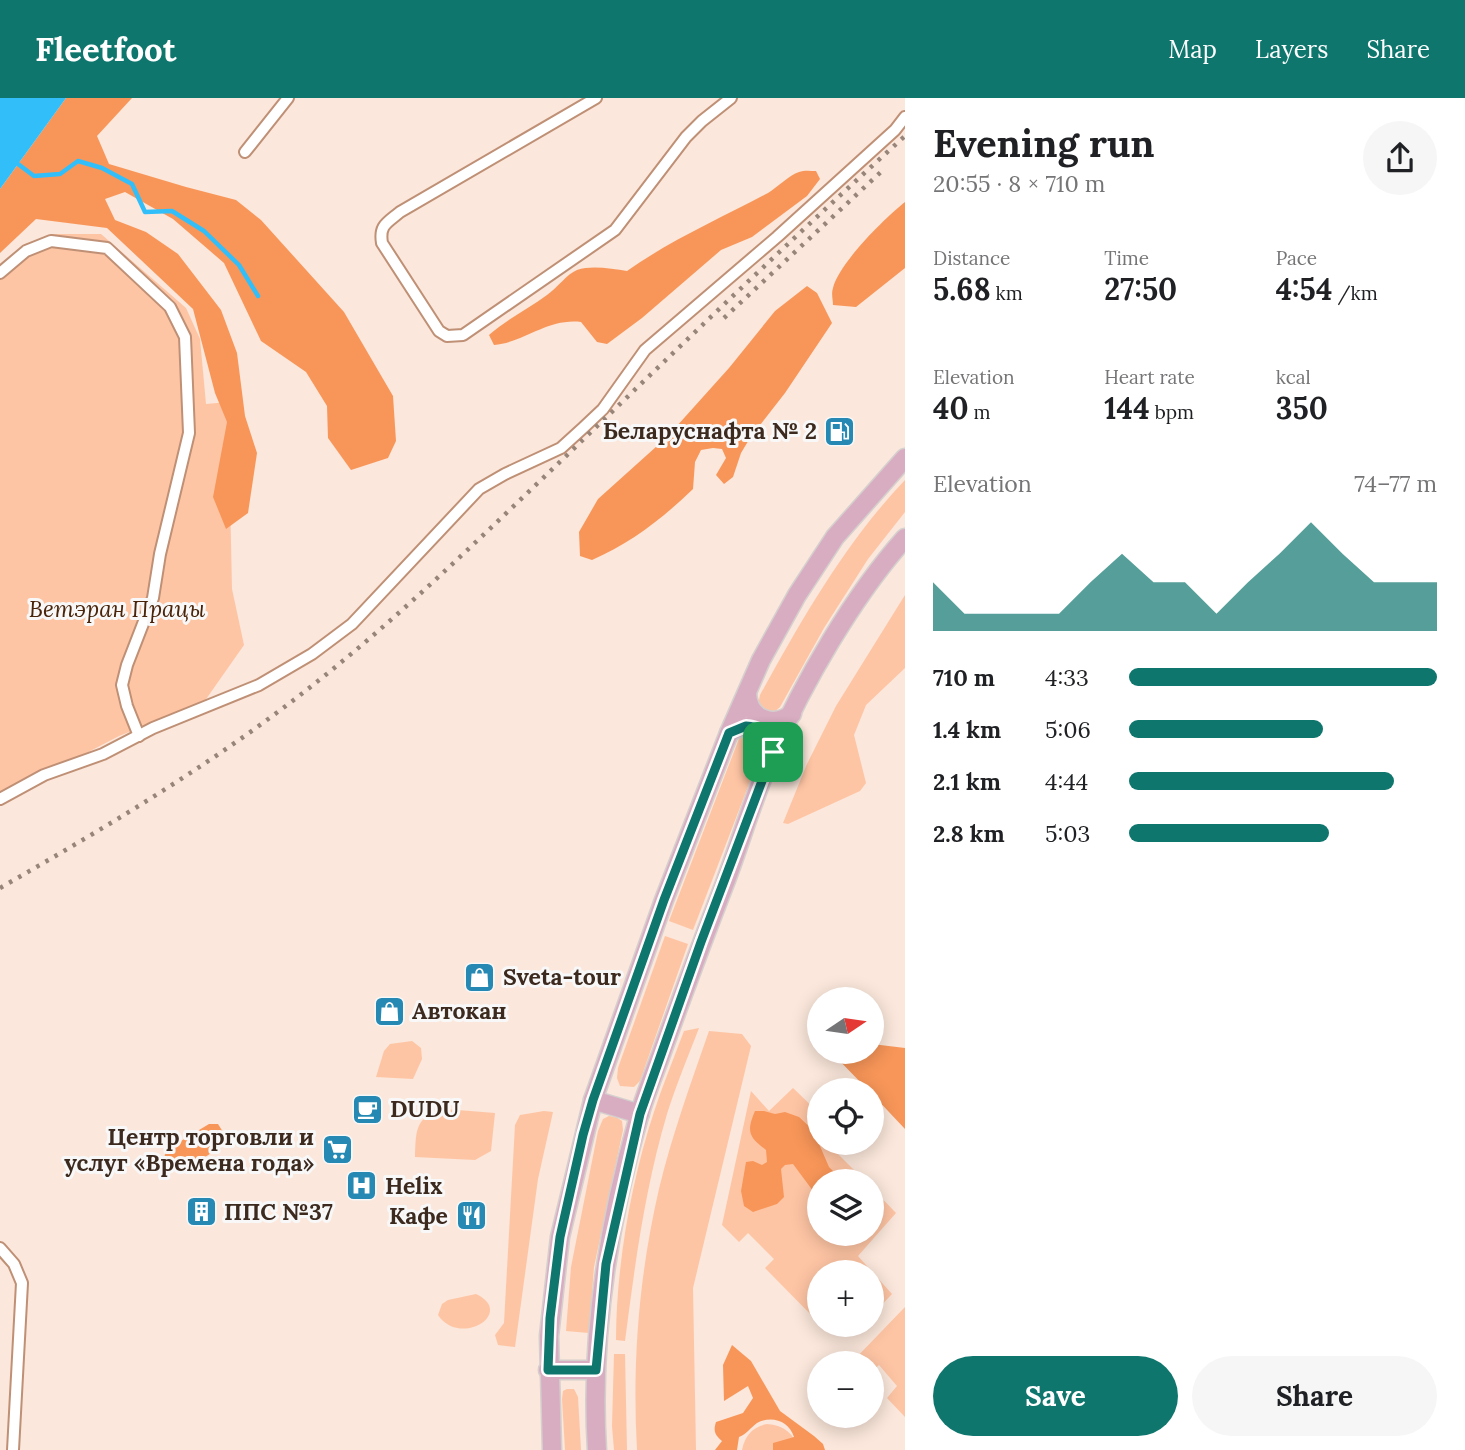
<!DOCTYPE html>
<meta charset="utf-8">
<style>
:root{--surface:#fff;--page:#f6f6f6;--text:#202124;--muted:#757577;--accent:#0f766e}
body{margin:0;font-family:Lora,serif;background:var(--page);color:var(--text);height:100vh;display:flex;flex-direction:column;font-size:26px;white-space:nowrap}
*{box-sizing:border-box;margin:0}
p{font-size:23px;color:var(--muted)}
.icon{flex:none;width:38px;height:38px;fill:none;stroke:currentColor;stroke-width:2;stroke-linecap:round;stroke-linejoin:round}
.map{position:relative;flex:1;overflow:hidden}
.panel{display:flex;flex-direction:column;background:var(--surface);width:560px}
.panel>*{flex:none}
.needle{width:46px;rotate:77deg}
.buttons{position:absolute;left:807px;top:889px;display:grid;gap:14px}
.buttons a{display:grid;place-items:center;width:77px;height:77px;border-radius:50%;background:var(--surface);box-shadow:0 4px 18px #0003;font-size:35px}
.pin{position:absolute;display:grid;place-items:center;width:60px;height:60px;color:#fff;margin:-30px;border-radius:14px;box-shadow:0 4px 10px #0006}
.round{display:grid;place-items:center;flex:none;width:74px;height:74px;border-radius:37px;background:var(--page)}
.overview{display:flex;align-items:center;justify-content:space-between;height:119px;padding:0 28px}
h1{font-size:38px;font-weight:700;line-height:52px}
.figures{display:grid;grid-template-columns:repeat(3,1fr);gap:10px;height:119px;padding:7px 28px}
.figures div{display:grid;align-content:center}
.figures b{font-size:30px;font-weight:700}
.figures small{font-size:19px;font-weight:400}
.figures p{font-size:19px}
.chart{height:196px;padding:14px 28px}
.chart p{display:flex;justify-content:space-between}
.chart svg{width:100%;height:126px;margin-top:7px;fill:var(--accent);opacity:.7}
.action{display:flex;gap:14px;margin-top:auto;padding:14px 28px}
.action a{flex:1;height:80px;border-radius:42px;background:var(--accent);color:#fff;font-size:28px;font-weight:700;line-height:80px;text-align:center}
.action a+a{background:var(--page);color:var(--text)}
ul{padding:0 28px;list-style:none;font-size:23px}
li{display:grid;grid-template-columns:112px 84px 1fr;align-items:center;height:52px}
li i{height:18px;border-radius:9px;background:var(--accent)}
header{display:flex;align-items:center;gap:42px;box-sizing:border-box;height:98px;padding:0 35px;background:var(--accent);color:#fff}
header strong{font-size:33px}
nav{display:flex;gap:38px;margin-inline-start:auto;font-size:24px}
main{display:flex;flex:1;min-height:0}
.map>svg:first-child{display:block}
.green{fill:#fec5a4}
.forest{fill:#f89659}
.water{fill:#32bff9}
.lines{fill:none;stroke-linecap:round;stroke-linejoin:round}
.stream{stroke:#32bff9;stroke-width:4.5}
.street-casing{stroke:#bf9075;stroke-width:14}
.primary-casing{stroke:#d4d0ce;stroke-width:21}
.street{stroke:#fff;stroke-width:10}
.primary{stroke:#d9adc1;stroke-width:18}
.rail{stroke:#988579;stroke-width:4.5;stroke-dasharray:3.5 7;stroke-linecap:butt}
.route-casing{stroke:#fff;stroke-width:14}
.route{stroke:#0f766e;stroke-width:9}
.labels{text-anchor:middle;stroke-width:6;stroke-linejoin:round;paint-order:stroke}
.poi-label{font-size:23px;font-weight:bold;fill:#3d2a1f;stroke:#f8f8f8;text-anchor:start}
.park-label{font-size:23px;font-style:italic;fill:#4a240a;stroke:#f8f8f8}
</style>
<header>
<strong>Fleetfoot</strong>
<nav><a>Map</a><a>Layers</a><a>Share</a></nav>
</header>
<main>
<div class="map">
<svg width="905" height="1352" viewBox="0 0 905 1352">
<rect width="100%" height="100%" fill="#fbe7db"/>
<g class="green">
<polygon points="54,136 101,136 186,210 200,241 206,306 228,304 232,491 244,547 204,604 119,638 0,700 0,166 25,146"/>
<path d="M905 382V414L868 461 824 530 780 609 772 616 765 615 758 607 760 597C802 521 845 445 905 382Z"/>
<polygon points="905,497 905,570 866,607 854,637 866,685 860,693 788,726 783,725 807,666 836,608"/>
<polygon points="756,634 764,647 693,832 669,823 740,638"/>
<polygon points="665,838 688,846 640,983 634,989 620,988 617,980 618,970"/>
<path d="M699 930C688 959 676 987 667 1016 645 1090 635 1166 625 1243L616 1242C616 1170 631 1083 654 1014 663 986 674 960 684 933Z"/>
<path d="M709 933 742 936 751 948 693 1190 696 1352H637C632 1264 639 1177 659 1091 672 1037 691 985 709 933Z"/>
<polygon points="412,943 421,950 422,961 413,981 376,979 384,953 390,946"/>
<polygon points="793,990 819,1015 819,1045 827,1045 865,1083 819,1083 819,1136 872,1136 872,1090 896,1115 858,1158 892,1196 872,1217 872,1174 819,1174 819,1225 765,1170 774,1161 748,1135 739,1144 722,1127 751,993 769,1013"/>
<path d="M445 1011 495 1015 491 1053 475 1062 415 1059C416 1032 415 1018 445 1011Z"/>
<polygon points="544,1013 553,1014 538,1081 515,1249 498,1247 495,1237 504,1225 515,1027 520,1017"/>
<polygon points="609,1018 616,1019 622,1023 623,1032 594,1169 589,1235 566,1233 571,1169 598,1033 603,1021"/>
<path d="M476 1196C516 1215 460 1250 438 1217L442 1206 448 1202Z"/>
<polygon points="905,1209 905,1319 887,1300 897,1288 879,1267 872,1273 872,1265 853,1263"/>
<polygon points="614,1256 625,1256 627,1352 614,1352 612,1328"/>
<polygon points="567,1291 574,1291 578,1299 581,1352 565,1352 562,1301 563,1293"/>
<path d="M767 1326C784 1327 795 1336 798 1352H742C745 1337 753 1329 767 1326Z"/>
</g>
<g class="forest">
<polygon points="66,0 132,0 97,38 109,66 186,89 236,102 261,122 344,214 393,298 396,343 388,360 351,372 328,340 327,308 306,274 261,243 224,165 173,121 125,94 105,101 115,122 146,134 178,156 221,212 237,255 245,318 257,355 248,415 226,431 213,399 227,324 215,295 193,211 107,130 36,121 0,155 0,91"/>
<path d="M816 73 820 81 807 98 752 139 721 152 642 220 607 246 597 244 581 224C548 220 525 244 494 247L489 237C507 221 528 211 547 197 557 190 567 176 577 172 592 167 612 171 627 173 671 142 721 120 768 95 778 89 789 77 799 74 804 72 811 73 816 73Z"/>
<path d="M905 104V170L856 209 833 207C833 202 831 195 833 190 839 165 885 120 905 104Z"/>
<path d="M807 188 817 195 832 225 785 295 750 340 741 355 733 379 724 386 716 377 726 360 722 351 713 350 701 352 695 364 693 391C663 420 631 445 592 462L580 458 579 434 598 401 667 339 729 270 775 213Z"/>
<polygon points="872,946 905,950 905,1031 872,996 872,992 868,992 831,954 872,954"/>
<path d="M755 1013H764L775 1016 785 1014 799 1019 813 1032 829 1069 843 1083H819V1101L793 1066 785 1067 781 1071 784 1099 777 1106 753 1114 744 1108 741 1093 746 1064 753 1063 762 1067 767 1064 766 1052C749 1039 746 1034 755 1013Z"/>
<path d="M209 1026H218L223 1034V1045C210 1059 185 1070 167 1075L162 1070 166 1052Z"/>
<path d="M732 1247 751 1263 780 1313 814 1338 823 1346 825 1352H773V1345L794 1339C789 1323 772 1317 757 1325 750 1330 747 1336 739 1339L737 1352H715L722 1343C715 1337 713 1333 716 1324L743 1315 753 1300 748 1288 724 1303 723 1267Z"/>
</g>
<polygon class="water" points="0,0 66,0 0,91"/>
<g class="lines">
<polyline class="stream" points="14,63 34,78 60,76 78,63 102,70 132,86 145,114 172,113 204,133 239,167 258,198"/>
<defs>
<g id="street">
<path d="M596 0 400 114C387 125 379 127 382 145L439 233 447 238 463 237 615 132 686 39 702 23 731 0"/>
<polyline points="245,54 288,0"/>
<polyline points="0,175 26,153 51,143 107,150 170,209 185,239 189,335 160,456 153,500 127,567 122,587 127,608 139,638"/>
<polyline points="0,701 44,677 103,656 153,630 259,587 312,556 352,526 479,391 505,376 561,350 583,330 603,311 645,252 777,139 895,32 905,19"/>
<polyline points="0,1150 14,1166 22,1185 13,1352"/>
</g>
<g id="primary">
<path d="M747 595C748 620 772 631 792 616"/>
<path d="M729 635C748 621 771 630 773 654"/>
<polyline points="593,1002 640,1016"/>
<polyline points="548,1272 596,1272"/>
<polyline points="552,1352 549,1238 560,1139 593,1002 664,802 729,635 761,562 797,497 835,439 905,360"/>
<path d="M597 1352C590 1240 608 1126 639 1018 646 994 656 971 664 948 684 893 704 839 725 785 741 742 754 698 772 656 803 585 853 498 905 440"/>
</g>
</defs>
<use href="#street" class="street-casing"/>
<use href="#primary" class="primary-casing"/>
<use href="#street" class="street"/>
<use href="#primary" class="primary"/>
<g class="rail">
<polyline points="724,220 883,72"/>
<path d="M0 790C110 727 219 662 318 583 405 514 484 436 564 360 677 251 789 143 905 38"/>
</g>
</g>
<g class="lines">
<defs>
<path id="route" d="M746 628C762 629 772 638 773 654L701 844 640 1016 606 1166 596 1272H548L550 1220 560 1139 583 1037 593 1002 664 802 729 635Z"/>
</defs>
<use href="#route" class="route-casing"/>
<use href="#route" class="route"/>
</g>
<defs>
<symbol id="fuel-square" viewBox="-11 -11 22 22"><rect x="-9" y="-9" width="18" height="18" rx="4" fill="#2689b3" stroke="#f8f8f8"/><path d="M-5.5-6h7V0h2V4h1.3V-2.5L3-4.5l.8-.8L6-3V5H2.5V1h-1V6h-7ZM-4.2-4.7v3.2H.2V-4.7Z" fill="#fff"/></symbol>
<symbol id="shop-square" viewBox="-11 -11 22 22"><rect x="-9" y="-9" width="18" height="18" rx="4" fill="#2689b3" stroke="#f8f8f8"/><path d="M-5-2.5h2.3a2.7 3.5 0 0 1 5.4 0H5L5.5 6h-11ZM-1.5-2.5h3a1.5 2.3 0 0 0-3 0Z" fill="#fff"/></symbol>
<symbol id="cafe-square" viewBox="-11 -11 22 22"><rect x="-9" y="-9" width="18" height="18" rx="4" fill="#2689b3" stroke="#f8f8f8"/><path d="M-5.5-4.5H6V0H3Q3 3.5 0 3.5H-2.5Q-5.5 3.5-5.5 0ZM3-3.2v2h1.7v-2ZM-6 4.5H4V6H-6Z" fill="#fff"/></symbol>
<symbol id="supermarket-square" viewBox="-11 -11 22 22"><rect x="-9" y="-9" width="18" height="18" rx="4" fill="#2689b3" stroke="#f8f8f8"/><path d="M-6-5.5h2.5l.6 2H6L4.5 2H-2.5L-4.4-4H-6ZM-1.5 3.2a1.3 1.3 0 1 0 .1 0ZM3 3.2a1.3 1.3 0 1 0 .1 0Z" fill="#fff"/></symbol>
<symbol id="hospital-square" viewBox="-11 -11 22 22"><rect x="-9" y="-9" width="18" height="18" rx="4" fill="#2689b3" stroke="#f8f8f8"/><path d="M-5-5h3v3.5h4V-5h3V5h-3V1.5h-4V5h-3Z" fill="#fff"/></symbol>
<symbol id="building-square" viewBox="-11 -11 22 22"><rect x="-9" y="-9" width="18" height="18" rx="4" fill="#2689b3" stroke="#f8f8f8"/><path d="M-4-6H4V6H1V3H-1V6H-4ZM-2.5-4.3h1.7v1.8h-1.7ZM.8-4.3h1.7v1.8H.8ZM-2.5-1h1.7V.8h-1.7ZM.8-1h1.7V.8H.8Z" fill="#fff"/></symbol>
<symbol id="restaurant-square" viewBox="-11 -11 22 22"><rect x="-9" y="-9" width="18" height="18" rx="4" fill="#2689b3" stroke="#f8f8f8"/><path d="M-5-6h1v4h1v-4h1v4h1v-4h1v5L-1.5 .5V6h-2V.5L-5-1ZM5-6V6H3V1.5H1.5Q1.5-4 5-6Z" fill="#fff"/></symbol>
</defs>
<g fill-rule="evenodd">
<use href="#fuel-square" x="822" y="316" width="35" height="35"/>
<use href="#shop-square" x="462" y="862" width="35" height="35"/>
<use href="#shop-square" x="372" y="896" width="35" height="35"/>
<use href="#cafe-square" x="350" y="994" width="35" height="35"/>
<use href="#supermarket-square" x="320" y="1034" width="35" height="35"/>
<use href="#hospital-square" x="344" y="1070" width="35" height="35"/>
<use href="#building-square" x="184" y="1096" width="35" height="35"/>
<use href="#restaurant-square" x="454" y="1100" width="35" height="35"/>
</g>
<g class="labels">
<g class="poi-label">
<text x="817" y="341" text-anchor="end">Беларуснафта № 2</text>
<text x="503" y="887">Sveta-tour</text>
<text x="412" y="921">Автокан</text>
<text x="390" y="1019">DUDU</text>
<text x="314" y="1047" text-anchor="end">Центр торговли и<tspan x="314" dy="26">услуг «Времена года»</tspan></text>
<text x="385" y="1096">Helix</text>
<text x="224" y="1122">ППС №37</text>
<text x="448" y="1126" text-anchor="end">Кафе</text>
</g>
<g class="park-label">
<text x="117" y="519">Ветэран Працы</text>
</g>
</g>
</svg>
<div class="buttons">
<a><svg class="needle" viewBox="-14 -14 28 28"><path d="M0-13l5 13h-10z" fill="#e53935"/><path d="M0 13l5-13h-10z" fill="#757577"/></svg></a>
<a><svg class="icon" aria-label="locate" viewBox="0 0 24 24"><circle cx="12" cy="12" r="6"/><path d="M12 2v4M12 18v4M2 12h4M18 12h4"/></svg></a>
<a><svg class="icon" aria-label="layers" viewBox="0 0 24 24"><path d="M12 4l9 5-9 5-9-5zM3 14l9 5 9-5"/></svg></a>
<a>+</a>
<a>−</a>
</div>
<div class="pin" style="left:773px;top:654px;background:#1e9e55"><svg class="icon" aria-label="arrive" viewBox="0 0 24 24"><path d="M6 21V4h12l-3 4 3 4H6"/></svg></div>
</div>
<section class="panel">
<div class="overview"><div><h1>Evening run</h1><p>20:55 · 8 × 710 m</p></div><a class="round"><svg class="icon" aria-label="share" viewBox="0 0 24 24"><path d="M12 15V3M7 8l5-5 5 5M5 13v7h14v-7"/></svg></a></div>
<div class="figures">
<div><p>Distance</p><b>5.68<small> km</small></b></div>
<div><p>Time</p><b>27:50</b></div>
<div><p>Pace</p><b>4:54<small> /km</small></b></div>
</div>
<div class="figures">
<div><p>Elevation</p><b>40<small> m</small></b></div>
<div><p>Heart rate</p><b>144<small> bpm</small></b></div>
<div><p>kcal</p><b>350</b></div>
</div>
<div class="chart"><p><span>Elevation</span>74–77 m</p>
<svg viewBox="0 0 160 44" preserveAspectRatio="none"><path d="M0 44V27L10 38L20 38L30 38L40 38L50 27L60 17L70 27L80 27L90 38L100 27L110 17L120 6L130 17L140 27L150 27L160 27V44z"/></svg>
</div>
<ul>
<li><b>710 m</b>4:33<i style="width:100%"></i></li>
<li><b>1.4 km</b>5:06<i style="width:63%"></i></li>
<li><b>2.1 km</b>4:44<i style="width:86%"></i></li>
<li><b>2.8 km</b>5:03<i style="width:65%"></i></li>
</ul>
<div class="action"><a>Save</a><a>Share</a></div>
</section>
</main>
